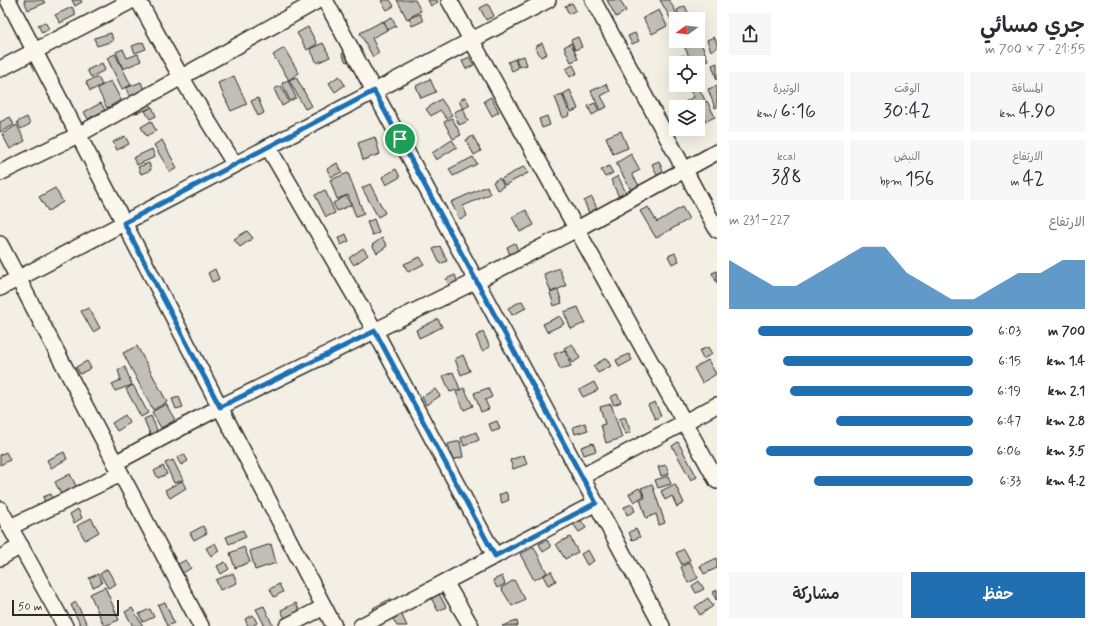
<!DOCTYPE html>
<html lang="ar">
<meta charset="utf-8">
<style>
:root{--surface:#fff;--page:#f7f7f7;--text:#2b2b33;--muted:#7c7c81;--accent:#1f6fb2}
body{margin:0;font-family:Mynerve,"Playpen Sans Arabic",sans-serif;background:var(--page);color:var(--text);direction:rtl;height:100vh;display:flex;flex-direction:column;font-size:15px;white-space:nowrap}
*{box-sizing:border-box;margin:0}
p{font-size:13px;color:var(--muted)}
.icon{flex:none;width:22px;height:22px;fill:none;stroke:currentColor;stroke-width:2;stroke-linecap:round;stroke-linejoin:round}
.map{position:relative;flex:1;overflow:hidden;direction:ltr}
.details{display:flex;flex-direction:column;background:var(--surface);width:380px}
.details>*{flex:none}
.needle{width:26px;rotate:255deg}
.tools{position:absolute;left:669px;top:12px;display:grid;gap:8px}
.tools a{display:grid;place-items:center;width:36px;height:36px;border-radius:0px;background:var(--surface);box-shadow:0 4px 16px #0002;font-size:20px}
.scale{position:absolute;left:12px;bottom:10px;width:107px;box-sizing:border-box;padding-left:4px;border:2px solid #2b2b2b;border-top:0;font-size:11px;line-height:14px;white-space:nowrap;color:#2b2b2b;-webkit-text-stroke:3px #fbf7ec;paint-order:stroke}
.pin{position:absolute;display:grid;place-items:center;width:34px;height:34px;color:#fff;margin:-17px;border:2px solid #fff;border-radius:50%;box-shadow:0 1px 4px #0007}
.round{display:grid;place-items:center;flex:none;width:42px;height:42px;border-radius:0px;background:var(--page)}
.overview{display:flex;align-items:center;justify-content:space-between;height:68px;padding:0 12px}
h1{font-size:22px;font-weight:600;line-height:30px}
.metrics{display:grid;grid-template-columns:repeat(3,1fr);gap:6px;height:68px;padding:4px 12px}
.metrics div{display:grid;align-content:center;border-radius:0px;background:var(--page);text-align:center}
.metrics b{font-size:20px;font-weight:600}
.metrics small{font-size:11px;font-weight:400}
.metrics p{font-size:11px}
.chart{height:112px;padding:8px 12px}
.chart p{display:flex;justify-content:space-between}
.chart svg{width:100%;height:72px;margin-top:4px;fill:var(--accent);opacity:.7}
.cta{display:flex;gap:8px;margin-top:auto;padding:8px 12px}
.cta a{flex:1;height:46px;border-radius:0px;background:var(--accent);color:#fff;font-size:16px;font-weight:600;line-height:46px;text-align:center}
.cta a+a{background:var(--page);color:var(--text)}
ul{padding:0 12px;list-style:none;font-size:13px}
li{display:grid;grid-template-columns:64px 48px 1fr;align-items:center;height:30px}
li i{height:10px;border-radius:5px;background:var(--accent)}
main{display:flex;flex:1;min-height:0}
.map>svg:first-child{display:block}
.building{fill:#c0beb6;stroke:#2b2b2b}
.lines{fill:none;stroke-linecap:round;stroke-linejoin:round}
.minor-casing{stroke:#2b2b2b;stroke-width:18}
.minor{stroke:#fbf7ec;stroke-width:15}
.route-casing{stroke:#fff;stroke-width:8}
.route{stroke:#1f6fb2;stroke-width:5}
</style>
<main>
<section class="details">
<div class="overview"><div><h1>جري مسائي</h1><p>21:55 · 7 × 700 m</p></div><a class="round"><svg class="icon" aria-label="share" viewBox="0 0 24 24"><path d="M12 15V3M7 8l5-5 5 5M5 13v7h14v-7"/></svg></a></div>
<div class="metrics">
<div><p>المسافة</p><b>4.90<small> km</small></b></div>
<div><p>الوقت</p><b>30:42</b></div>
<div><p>الوتيرة</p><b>6:16<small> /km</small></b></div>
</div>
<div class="metrics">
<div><p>الارتفاع</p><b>42<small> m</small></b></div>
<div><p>النبض</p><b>156<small> bpm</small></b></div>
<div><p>kcal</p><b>388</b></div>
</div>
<div class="chart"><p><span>الارتفاع</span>227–231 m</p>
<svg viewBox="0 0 160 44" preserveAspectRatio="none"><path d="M0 44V14L10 22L20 30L30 30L40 22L50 14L60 6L70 6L80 22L90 30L100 38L110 38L120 30L130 22L140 22L150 14L160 14V44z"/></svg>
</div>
<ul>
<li><b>700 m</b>6:03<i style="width:88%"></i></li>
<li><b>1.4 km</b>6:15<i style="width:78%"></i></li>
<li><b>2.1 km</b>6:19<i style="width:75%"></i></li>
<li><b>2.8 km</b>6:47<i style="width:56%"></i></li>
<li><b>3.5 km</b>6:06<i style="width:85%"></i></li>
<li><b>4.2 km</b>6:33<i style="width:65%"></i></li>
</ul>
<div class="cta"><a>حفظ</a><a>مشاركة</a></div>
</section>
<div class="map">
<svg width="717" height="626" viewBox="0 0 717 626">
<rect width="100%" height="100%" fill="#f3efe4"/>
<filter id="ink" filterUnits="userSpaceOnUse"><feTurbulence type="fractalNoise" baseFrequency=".025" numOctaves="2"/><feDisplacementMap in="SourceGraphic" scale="8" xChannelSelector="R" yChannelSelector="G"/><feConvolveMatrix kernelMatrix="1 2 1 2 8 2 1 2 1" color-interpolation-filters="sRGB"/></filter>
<g filter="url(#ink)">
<g class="building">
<polygon points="24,0 43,0 45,3 28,10"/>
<polygon points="72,0 81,0 82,2 75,6"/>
<polygon points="382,0 390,0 394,6 387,10 381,1"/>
<polygon points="397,0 415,0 421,11 407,19"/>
<polygon points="428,0 437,0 438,2 431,6"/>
<polygon points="607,0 620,0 626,11 616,17"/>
<polygon points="660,0 669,0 680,19 676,19 676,21 673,23"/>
<polygon points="572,3 576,10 569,14 565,6"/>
<polygon points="488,4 494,16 486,20 480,8"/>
<polygon points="685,6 691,19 681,19 677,10"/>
<polygon points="72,7 76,15 60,23 55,15"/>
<polygon points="659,10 667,26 652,34 643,18"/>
<polygon points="420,14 423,21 412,26 409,18"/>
<polygon points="392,17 396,26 388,30 384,21"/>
<polygon points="383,21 387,30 372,38 379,53 373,57 360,33"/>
<polygon points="45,22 49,29 42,33 38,25"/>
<polygon points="308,27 317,44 307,50 297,33"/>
<polygon points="111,33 113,41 97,46 94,38"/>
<polygon points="635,33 639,41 632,44 628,36"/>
<polygon points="698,36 708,60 703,62 700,55 690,59 682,41 698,41"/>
<polygon points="578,37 582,47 575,50 571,40"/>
<polygon points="714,37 717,43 717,48 711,51 707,40"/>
<polygon points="143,42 146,49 135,53 132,46"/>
<polygon points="323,43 330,57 317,63 310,49"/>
<polygon points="542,43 547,54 541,57 535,47"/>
<polygon points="571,43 578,59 571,62 564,47"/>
<polygon points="284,48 299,73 289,80 273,55"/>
<polygon points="123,49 127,58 138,54 141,61 123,69 116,52"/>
<polygon points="348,50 353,59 346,62 342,54"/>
<polygon points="115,54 131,85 122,89 107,58"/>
<polygon points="684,55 687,63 677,63 675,58"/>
<polygon points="524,56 527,65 519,67 516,58"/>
<polygon points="469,57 474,65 466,69 462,61"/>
<polygon points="515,59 518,68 512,71 508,62"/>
<polygon points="102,63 105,70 91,77 87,70"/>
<polygon points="717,63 717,80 712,65"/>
<polygon points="573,65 577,73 570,77 566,69"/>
<polygon points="234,76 247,104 231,111 218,83"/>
<polygon points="339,76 345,85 335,92 329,83"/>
<polygon points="98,77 102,85 90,91 86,82"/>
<polygon points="296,77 312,106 305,109 289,80"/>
<polygon points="430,79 436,92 421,98 416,86"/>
<polygon points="288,80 296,98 290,101 282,83"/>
<polygon points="111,81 121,100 107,108 97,88"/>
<polygon points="141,82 151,108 136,113 126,88"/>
<polygon points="606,84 610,91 601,96 607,107 600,110 591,91"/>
<polygon points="696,85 697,85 705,100 697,104 703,115 698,118 698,107 689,107 686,101 694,97 689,89"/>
<polygon points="281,86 289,102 282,106 274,89"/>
<polygon points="717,86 717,107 715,108 708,89"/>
<polygon points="570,90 578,109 571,112 563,94"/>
<polygon points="562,94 570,115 563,118 555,97"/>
<polygon points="465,97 470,105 463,109 459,101"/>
<polygon points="491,97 499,112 492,116 484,101"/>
<polygon points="258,98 264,113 258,116 251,101"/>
<polygon points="441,99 452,115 447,119 440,110 431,116 426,109"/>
<polygon points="707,101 715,117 706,121 699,105"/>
<polygon points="101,103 105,110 88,119 84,112"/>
<polygon points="595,103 599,111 592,115 588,106"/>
<polygon points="152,107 156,116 150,119 145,111"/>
<polygon points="463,108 468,121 459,125 454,112"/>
<polygon points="547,116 550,125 542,128 539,119"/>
<polygon points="10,117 14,125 0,132 0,122"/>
<polygon points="27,117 30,124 21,129 17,122"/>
<polygon points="452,118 461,135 453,139 444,122"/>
<polygon points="151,121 156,131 146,136 141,127"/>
<polygon points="17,125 25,141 10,149 2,134"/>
<polygon points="621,131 628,148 613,154 606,137"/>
<polygon points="125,136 129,144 117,150 113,142"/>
<polygon points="473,136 481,151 474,155 466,140"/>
<polygon points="375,137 380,154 363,160 358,143"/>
<polygon points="162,140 177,168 170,172 154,145"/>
<polygon points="452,140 457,147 436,160 432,153"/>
<polygon points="152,149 155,157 137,165 133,158"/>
<polygon points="631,154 640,170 632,174 640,187 632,192 616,163"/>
<polygon points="473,157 477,164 453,176 449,169"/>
<polygon points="659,161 664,174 658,177 652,164"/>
<polygon points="149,163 151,170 141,174 138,167"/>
<polygon points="337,163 342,172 331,177 327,169"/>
<polygon points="525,166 528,173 505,185 501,179"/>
<polygon points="609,166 613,173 605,177 601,170"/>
<polygon points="396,169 400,177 386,185 382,177"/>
<polygon points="348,173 364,214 356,217 348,195 337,199 330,180"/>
<polygon points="618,176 627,195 620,199 611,180"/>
<polygon points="499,178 504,186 497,190 493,182"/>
<polygon points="370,184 385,213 378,217 362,188"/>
<polygon points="487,186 490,194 463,206 467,216 459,219 451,202"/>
<polygon points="55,188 63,202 48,211 39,197"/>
<polygon points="325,190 335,213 326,217 315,195"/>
<polygon points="346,196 351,205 337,211 333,203"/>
<polygon points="592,197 597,209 589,213 584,201"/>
<polygon points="648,207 657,222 682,207 689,219 656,238 640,211"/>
<polygon points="526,210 534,225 520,232 512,217"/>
<polygon points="374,219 379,233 372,235 367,222"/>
<polygon points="247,231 253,238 240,247 234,239"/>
<polygon points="346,234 349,241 341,245 338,238"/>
<polygon points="382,238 387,246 377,253 372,245"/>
<polygon points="515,243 518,251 510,255 507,247"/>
<polygon points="440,246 447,261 440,264 433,249"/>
<polygon points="363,248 368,255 354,265 349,258"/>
<polygon points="675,253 679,261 672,264 668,256"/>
<polygon points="420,257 424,264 408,272 404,264"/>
<polygon points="559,268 566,286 551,292 544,274"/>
<polygon points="215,269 219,279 212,282 208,273"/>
<polygon points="717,271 717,283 712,273"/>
<polygon points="455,275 458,283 450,287 446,279"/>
<polygon points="558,290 562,303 554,306 550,293"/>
<polygon points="522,301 526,308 512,315 508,308"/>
<polygon points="578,307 585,323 571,329 564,312"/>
<polygon points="89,308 100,328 93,332 81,311"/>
<polygon points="560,316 564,324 547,332 543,324"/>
<polygon points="438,319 442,327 419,338 416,330"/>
<polygon points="483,332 490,347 482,351 476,336"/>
<polygon points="572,344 580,358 573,363 564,348"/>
<polygon points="137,346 167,402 153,410 123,353"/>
<polygon points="708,347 712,354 703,359 699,351"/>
<polygon points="565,350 571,366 560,369 554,354"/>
<polygon points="629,354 632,360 619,367 616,360"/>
<polygon points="463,355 470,371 461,375 455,359"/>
<polygon points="606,358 611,366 598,373 593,366"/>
<polygon points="708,360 716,374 702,383 694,368"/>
<polygon points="87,361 91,368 80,374 76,367"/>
<polygon points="125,367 132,385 115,391 112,384 121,380 118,370"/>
<polygon points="453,372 460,389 450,392 443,376"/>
<polygon points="594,382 598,390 583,397 579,390"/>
<polygon points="133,385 148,413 141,417 126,389"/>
<polygon points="464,388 473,406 464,410 456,392"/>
<polygon points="488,388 492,397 485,400 489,409 481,412 474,393"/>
<polygon points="435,389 440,396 426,405 422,397"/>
<polygon points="617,394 621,402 614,405 610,397"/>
<polygon points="179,397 183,407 176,409 172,399"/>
<polygon points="655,402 661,416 655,419 648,405"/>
<polygon points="166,404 175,420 161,428 152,412"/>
<polygon points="611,404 622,438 606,443 601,425 605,424 600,407"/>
<polygon points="125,415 130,423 117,431 112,423"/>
<polygon points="151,416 163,444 152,439 144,419"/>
<polygon points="625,417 631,432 625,434 619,419"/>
<polygon points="497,421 500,429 492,432 489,424"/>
<polygon points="585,423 588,430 575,434 573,427"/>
<polygon points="476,432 479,440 464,446 461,438"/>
<polygon points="460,441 463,457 452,460 448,444"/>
<polygon points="678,442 697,477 691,480 672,446"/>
<polygon points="593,443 596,451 584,455 581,447"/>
<polygon points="6,452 10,460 0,465 0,455"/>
<polygon points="64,452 67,459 51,468 47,460"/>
<polygon points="184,454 188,461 181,465 177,458"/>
<polygon points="524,455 527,464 513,469 510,460"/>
<polygon points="173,460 183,480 174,483 165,463"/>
<polygon points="666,465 669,474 661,476 658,467"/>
<polygon points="163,466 167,474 158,478 154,471"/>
<polygon points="70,474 78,490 63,498 55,482"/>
<polygon points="668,476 671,484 658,488 655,480"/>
<polygon points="182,481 186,488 170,498 165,490"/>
<polygon points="652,484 665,523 659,525 656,514 646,518 640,499 645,498 641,488"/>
<polygon points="675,484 684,503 677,507 672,496 665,500 661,491"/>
<polygon points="639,488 644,496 634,502 629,494"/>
<polygon points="506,492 509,500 502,503 499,495"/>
<polygon points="51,494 54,502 46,505 43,497"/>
<polygon points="632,504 635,511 627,515 624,507"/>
<polygon points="572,506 586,528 579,532 564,511"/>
<polygon points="78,509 82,518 74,523 70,514"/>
<polygon points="91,518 99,532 85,540 77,526"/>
<polygon points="203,526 207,533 194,540 190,533"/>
<polygon points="636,529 640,537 632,540 629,532"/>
<polygon points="243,530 246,537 229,544 226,537"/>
<polygon points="570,537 578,552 565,559 556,544"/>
<polygon points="547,540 551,547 543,552 539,544"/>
<polygon points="215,543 219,551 211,556 206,548"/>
<polygon points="271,544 276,563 255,570 250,551"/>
<polygon points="244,547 250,562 235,568 230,553"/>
<polygon points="534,547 547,573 534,580 520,554"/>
<polygon points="684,549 690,560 682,565 676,553"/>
<polygon points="588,550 594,561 587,565 581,554"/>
<polygon points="717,558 717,568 704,574 700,566"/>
<polygon points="186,560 191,568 183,573 178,564"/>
<polygon points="225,562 229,569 221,574 217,566"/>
<polygon points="690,562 698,578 688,583 681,567"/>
<polygon points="107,569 116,584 108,588 100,574"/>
<polygon points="551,571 556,581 548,585 543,576"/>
<polygon points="233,573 237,583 220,590 216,580"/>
<polygon points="98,574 102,583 93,587 89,578"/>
<polygon points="502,576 505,584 497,588 493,580"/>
<polygon points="514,580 525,599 512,606 501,588"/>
<polygon points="699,581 704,589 696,593 692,586"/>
<polygon points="279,584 283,592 274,597 270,589"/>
<polygon points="105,587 119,620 104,626 90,594"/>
<polygon points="717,590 717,599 716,600 713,592"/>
<polygon points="438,592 446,607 438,611 430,596"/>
<polygon points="708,598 713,606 700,615 695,607"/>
<polygon points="390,599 395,607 378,617 373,608"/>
<polygon points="76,602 88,626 81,626 71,605"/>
<polygon points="165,602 174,623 167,626 158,605"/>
<polygon points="296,603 300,612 285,619 281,610"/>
<polygon points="264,606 273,626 265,626 256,609"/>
<polygon points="132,608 143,626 133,626 125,612"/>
<polygon points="150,609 154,617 143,622 139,614"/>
<polygon points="400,611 407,626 397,626 391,615"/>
<polygon points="253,615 257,623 252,626 248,626 245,619"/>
<polygon points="517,621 518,626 502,626"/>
</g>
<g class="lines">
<defs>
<g id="minor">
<polyline points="8,0 334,626"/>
<polyline points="138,0 181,77 235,165"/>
<polyline points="325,0 662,626"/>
<polyline points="449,0 717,481"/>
<polyline points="593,0 717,230"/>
<polyline points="0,69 133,0"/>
<polyline points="268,147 375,331 495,556"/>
<polyline points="0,173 78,135 319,0"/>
<polyline points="0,244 201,626"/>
<polyline points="0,288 548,0"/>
<polyline points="115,463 220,407 476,281 577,229 717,152"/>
<polyline points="581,477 717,405"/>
<polyline points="0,509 65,626"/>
<polyline points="10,527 121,474"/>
<polyline points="0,558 21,546"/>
<polyline points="445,582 471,626"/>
<polyline points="287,626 324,607"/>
<polyline points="361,626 596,503"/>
</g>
</defs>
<use href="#minor" class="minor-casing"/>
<use href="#minor" class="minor"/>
</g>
</g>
<g class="lines" filter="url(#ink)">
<defs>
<polygon id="route" points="374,91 596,503 495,556 375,331 220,407 124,223"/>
</defs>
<use href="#route" class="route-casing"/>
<use href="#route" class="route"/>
</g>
</svg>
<div class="tools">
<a><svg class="needle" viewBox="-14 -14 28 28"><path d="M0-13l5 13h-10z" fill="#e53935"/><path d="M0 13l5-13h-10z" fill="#7c7c81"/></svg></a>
<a><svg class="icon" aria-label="locate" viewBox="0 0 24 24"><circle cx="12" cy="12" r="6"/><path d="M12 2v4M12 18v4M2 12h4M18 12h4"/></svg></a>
<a><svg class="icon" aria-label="layers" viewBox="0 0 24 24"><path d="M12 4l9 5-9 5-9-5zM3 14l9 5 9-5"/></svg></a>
</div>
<div class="scale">50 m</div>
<div class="pin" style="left:400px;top:139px;background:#1e9e55"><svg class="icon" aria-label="arrive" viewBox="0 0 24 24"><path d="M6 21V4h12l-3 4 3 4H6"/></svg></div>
</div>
</main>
